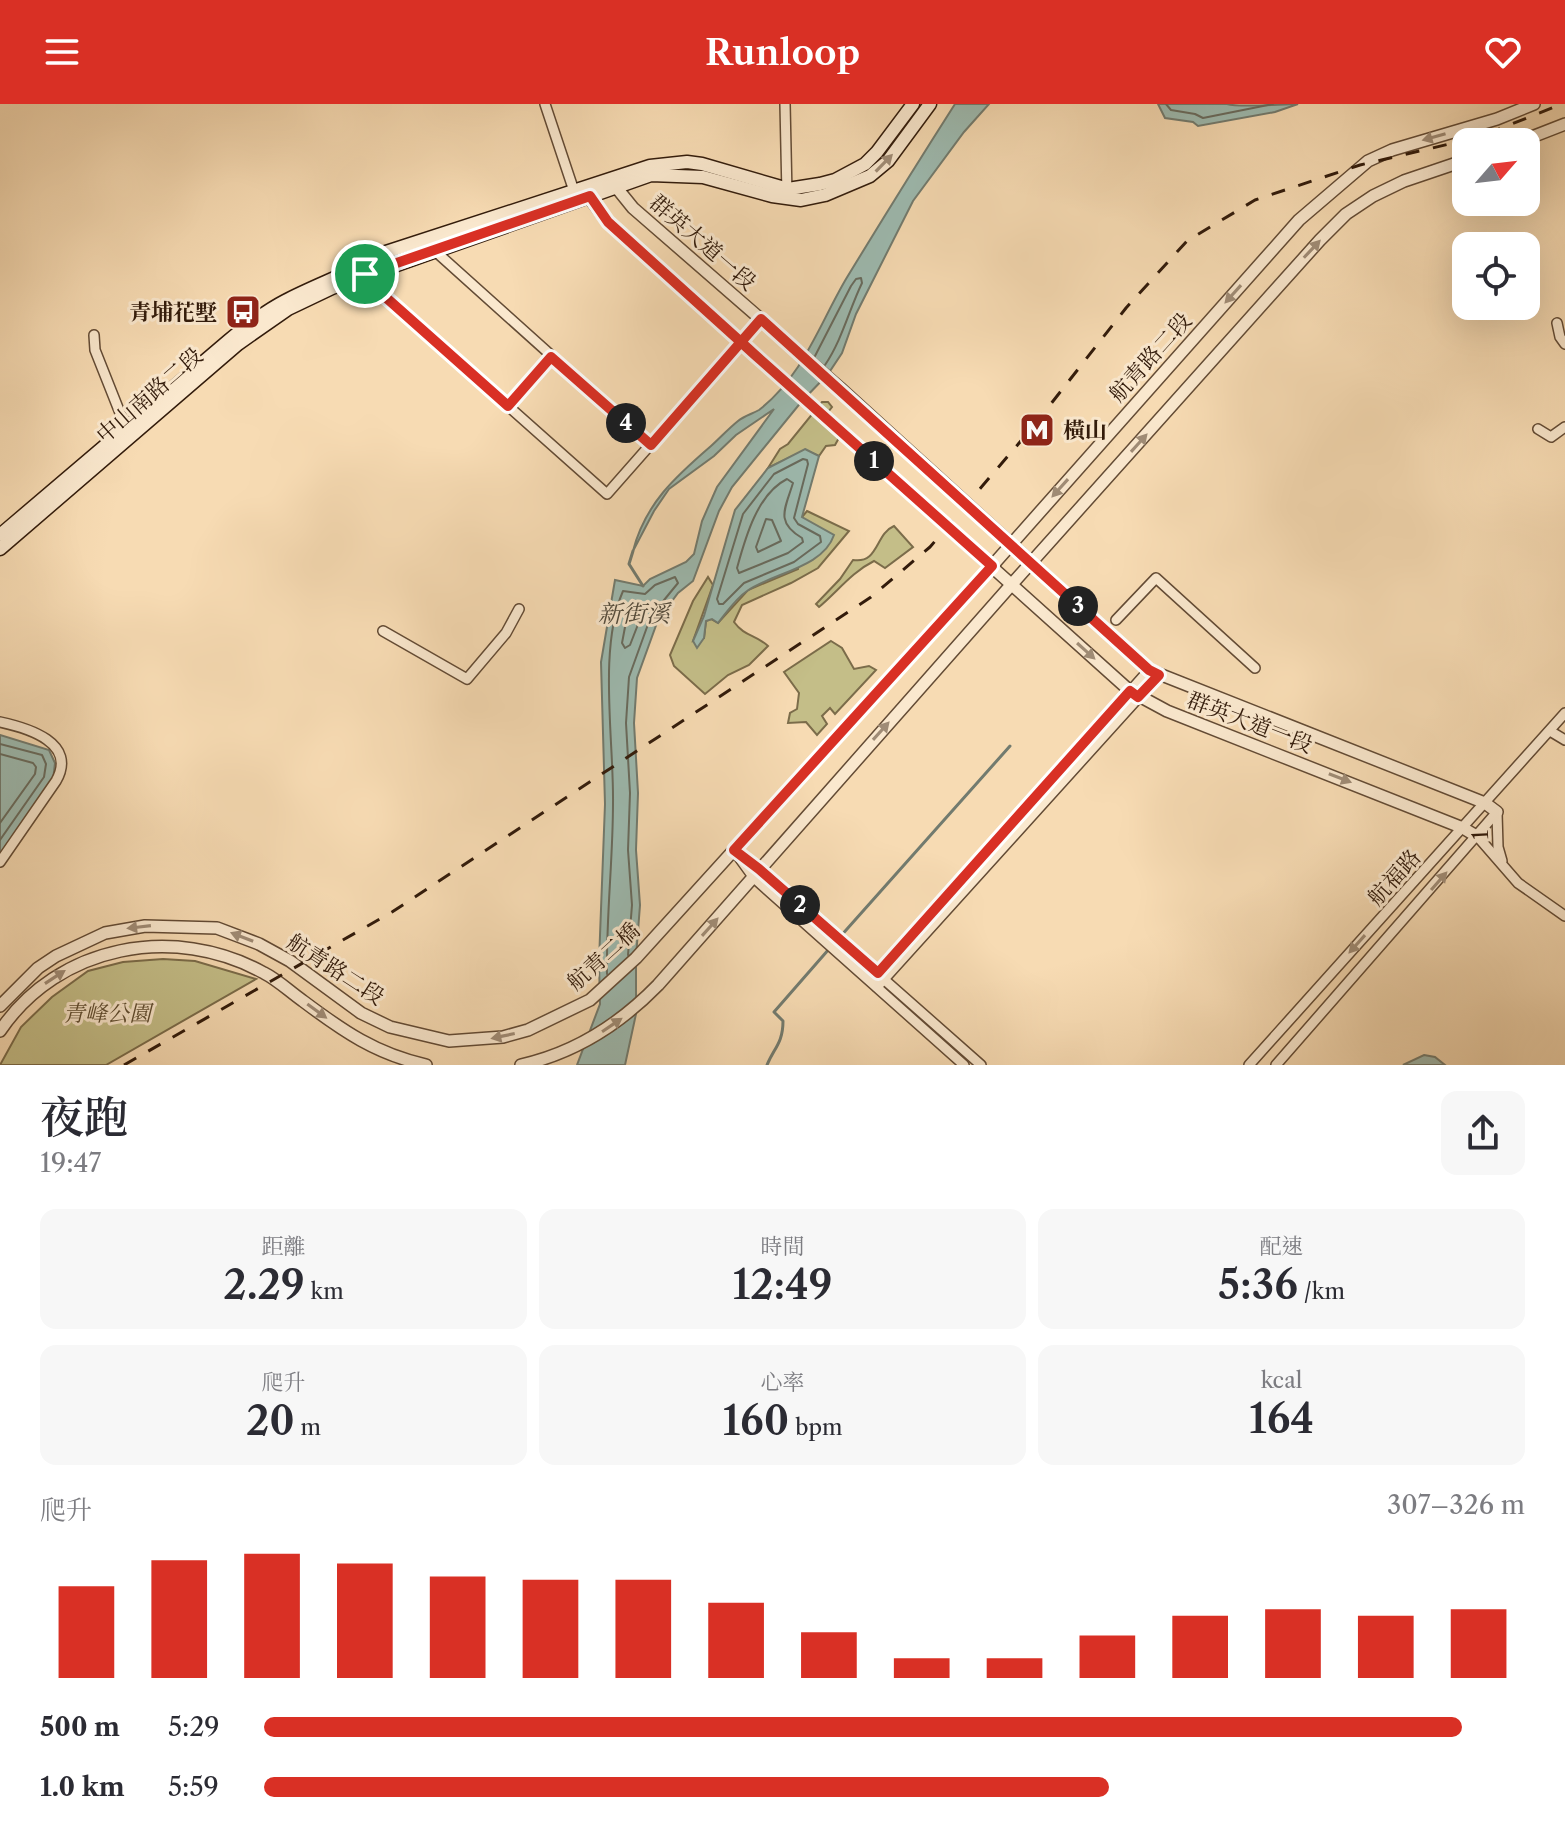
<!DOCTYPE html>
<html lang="zh-TW">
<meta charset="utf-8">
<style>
:root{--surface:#fff;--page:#f7f7f7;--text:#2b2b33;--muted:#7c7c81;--accent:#d93025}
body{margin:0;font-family:"Libre Caslon Text","Noto Serif TC",serif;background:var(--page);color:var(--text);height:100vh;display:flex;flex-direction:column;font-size:30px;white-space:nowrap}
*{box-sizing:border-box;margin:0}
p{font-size:26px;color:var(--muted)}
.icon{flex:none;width:44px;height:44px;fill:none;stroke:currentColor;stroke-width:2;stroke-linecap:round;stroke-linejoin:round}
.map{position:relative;height:961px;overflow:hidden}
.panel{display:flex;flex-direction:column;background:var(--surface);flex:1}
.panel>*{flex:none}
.needle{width:52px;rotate:62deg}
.fabs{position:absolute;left:1452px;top:24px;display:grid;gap:16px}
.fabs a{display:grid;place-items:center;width:88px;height:88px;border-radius:16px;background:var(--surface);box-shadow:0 8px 32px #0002;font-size:40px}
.pin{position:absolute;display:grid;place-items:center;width:68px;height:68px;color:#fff;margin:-34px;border:4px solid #fff;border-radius:50%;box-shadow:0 2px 8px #0007}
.km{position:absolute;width:40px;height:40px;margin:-20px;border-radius:50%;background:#222;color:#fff;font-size:22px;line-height:40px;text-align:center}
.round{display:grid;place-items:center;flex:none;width:84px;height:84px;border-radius:16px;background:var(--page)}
.headline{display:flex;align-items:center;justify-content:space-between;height:136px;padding:0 40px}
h1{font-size:44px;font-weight:600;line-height:60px}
.figures{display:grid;grid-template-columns:repeat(3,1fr);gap:12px;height:136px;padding:8px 40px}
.figures div{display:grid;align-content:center;border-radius:16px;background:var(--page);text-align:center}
.figures b{font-size:40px;font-weight:600}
.figures small{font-size:22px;font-weight:400}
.figures p{font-size:22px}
.chart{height:224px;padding:16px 40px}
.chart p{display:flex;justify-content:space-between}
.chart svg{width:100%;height:144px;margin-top:8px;stroke:var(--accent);stroke-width:6}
ul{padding:0 40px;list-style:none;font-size:26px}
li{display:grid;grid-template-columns:128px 96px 1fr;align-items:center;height:60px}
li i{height:20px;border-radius:10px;background:var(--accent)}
header{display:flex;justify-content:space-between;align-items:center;height:104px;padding:0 40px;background:var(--accent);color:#fff;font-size:36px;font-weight:600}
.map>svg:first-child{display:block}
.green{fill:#c4be88;stroke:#7b6c4a;stroke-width:2}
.water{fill:#9dbbb1;stroke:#727b6f;stroke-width:2}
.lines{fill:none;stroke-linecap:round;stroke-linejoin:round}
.shore{stroke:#686b5e;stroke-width:2}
.stream{stroke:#727b6f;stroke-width:3}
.minor-casing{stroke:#634b35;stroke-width:12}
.tertiary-casing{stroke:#634b35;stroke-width:14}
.secondary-casing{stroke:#321b0b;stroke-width:15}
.minor{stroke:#fae8ce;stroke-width:9}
.tertiary{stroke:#fae8ce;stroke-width:11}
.secondary{stroke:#fae8ce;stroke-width:12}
.rail{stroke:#321b0b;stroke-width:3;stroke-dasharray:14 14;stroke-linecap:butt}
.oneway{fill:#a08c76}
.route-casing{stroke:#fff;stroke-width:16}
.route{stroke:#d93025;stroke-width:10}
.labels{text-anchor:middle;stroke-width:6;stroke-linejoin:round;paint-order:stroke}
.street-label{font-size:22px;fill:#321b0b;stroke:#fae8ce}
.poi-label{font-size:22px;font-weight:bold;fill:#321b0b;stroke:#fae8ce;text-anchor:end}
.park-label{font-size:22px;font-style:italic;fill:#5e4c30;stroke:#fae8ce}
.water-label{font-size:24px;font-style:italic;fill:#524b3d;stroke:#fae8ce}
</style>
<header><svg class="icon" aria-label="menu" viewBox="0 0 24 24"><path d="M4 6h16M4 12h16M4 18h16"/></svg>Runloop<svg class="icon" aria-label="heart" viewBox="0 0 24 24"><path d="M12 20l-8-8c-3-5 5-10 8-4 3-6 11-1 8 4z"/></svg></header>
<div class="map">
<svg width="1565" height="961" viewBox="0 0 1565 961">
<rect width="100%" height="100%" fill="#f7dbb3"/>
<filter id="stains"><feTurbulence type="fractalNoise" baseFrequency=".0025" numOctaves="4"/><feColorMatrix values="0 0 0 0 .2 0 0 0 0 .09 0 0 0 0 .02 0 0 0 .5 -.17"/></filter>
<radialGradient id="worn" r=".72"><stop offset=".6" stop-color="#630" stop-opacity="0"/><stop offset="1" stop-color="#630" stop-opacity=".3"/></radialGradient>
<g class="green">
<polygon points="822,298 828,298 832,303 825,312 840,332 835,341 826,342 819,352 805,346 768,364 780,345 788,340"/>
<path d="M807 407 849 427 818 464 791 479 742 501 734 518C745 533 755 530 768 542L749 561 728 571 705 590 674 562 670 551 693 497 708 473 713 481 693 537 704 534 706 517 711 515 718 519 748 486 798 465 802 413Z"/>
<path d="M894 422 913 443 885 464 874 457C852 468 838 487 819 503L816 500 840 475 853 456C879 460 875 430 894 422Z"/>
<polygon points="831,537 842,544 854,565 869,562 876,566 835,610 830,604 822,612 827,620 817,631 806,618 788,619 790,609 797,605 799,589 784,568"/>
<polygon points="163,855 195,857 256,875 106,961 0,961 21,923 52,893 88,867 123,858"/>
</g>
<g class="water">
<path d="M955 0H989L964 28 913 97 856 210 842 249 828 270 802 297 732 383 719 407 693 477 678 489 658 516 637 574 634 619 638 689 636 746 640 801 636 853V910L625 961H577L600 900 599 858 605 700 601 558 615 476 643 482 650 475 686 458 694 450 702 417 717 383 774 305 736 331 714 352 669 385 654 407 633 447C645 400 675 373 711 342 720 334 728 325 738 317 744 312 752 310 759 306 803 272 819 221 846 175 882 116 918 58 955 0Z"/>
<path d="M1158 0H1227C1240 4 1281 0 1298 0L1275 8 1198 22 1193 18 1165 14Z"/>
<path d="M805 345 819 352 802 413 834 431C823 464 772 469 747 487 735 495 727 508 718 519L712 515 706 517 704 534 697 544 693 537 704 512 735 406 768 364Z"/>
<polygon points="0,631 49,646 55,659 53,676 0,750"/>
<polygon points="1424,951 1435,953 1445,961 1403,961"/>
</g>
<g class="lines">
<g class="shore">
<polyline points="1166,0 1171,6 1195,10 1203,14 1273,0"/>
<path d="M815 252 851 182 856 175 861 174 862 179C849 206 842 236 825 261"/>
<polygon points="803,355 807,356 808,360 794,414 798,420 820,432 821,438 794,458 744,479 723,500 719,500 717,495 743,410 774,370"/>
<path d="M787 375 793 379C785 405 775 418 802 434L803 438 788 449 739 469 737 464C745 435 757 390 787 375Z"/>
<polygon points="766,415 772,416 781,437 758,448 756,443"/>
<polygon points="632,499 641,500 644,505 630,541 625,544 622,539 629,502"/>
<polyline points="0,640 42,651 46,660 44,673 0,736"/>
<polyline points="0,650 33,659 36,663 35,670 0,719"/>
<path d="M607 870C606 814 613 756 613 699 614 637 598 545 623 487L645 490 655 481 675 473 678 479 651 512 629 573 626 619 630 689 628 746 632 801 628 851"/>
</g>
<g class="stream">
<polyline points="633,447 629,460 643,482"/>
<polyline points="839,834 1010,642"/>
<path d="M767 961C774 944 783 939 783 917L774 908 829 845"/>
</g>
<defs>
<g id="minor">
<polyline points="545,0 576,93"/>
<polyline points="785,0 787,91"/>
<polyline points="435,147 651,341"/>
<polyline points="365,170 382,190 607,390 761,215"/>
<polyline points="1557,219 1560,233 1565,240"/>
<polyline points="94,231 95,246 126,324"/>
<polyline points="508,302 551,253"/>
<polyline points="1538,325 1551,333 1565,323"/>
<polyline points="1116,516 1156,474 1255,564"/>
<polyline points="383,527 467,575 506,529 519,505"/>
<path d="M0 618C28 624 78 639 56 677L0 758"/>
<polyline points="1550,627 1565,636"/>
<polyline points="1497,709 1498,743 1502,757"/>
<polyline points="1478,733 1518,779 1565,812"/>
<polyline points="734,746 759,765 981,961"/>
<polyline points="738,752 754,774 964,961"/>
<polyline points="871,877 1149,566"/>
<polyline points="877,883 1159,571"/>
<polyline points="1249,961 1565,609"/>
<polyline points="1276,961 1497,708"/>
</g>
<g id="tertiary">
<polyline points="1519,38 1565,20"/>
<polyline points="612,78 633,104 840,284 1149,566 1485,699 1497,708"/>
<polyline points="585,88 608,118 1130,587 1167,607 1463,724 1478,733"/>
<polyline points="0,902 38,864 56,852 105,829 145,822 217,824 259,840 290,857 361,909 390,923 449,937 503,933 528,926 590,896 636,854 734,746 992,462 1299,116 1368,57 1392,46 1497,15 1534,0"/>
<path d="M0 927C58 841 174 819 264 869 278 876 290 888 303 897 343 927 376 950 426 961"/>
<path d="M521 961C575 949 619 921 658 881L1012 480 1320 136 1346 110 1373 92 1404 77 1466 56"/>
</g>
<g id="secondary">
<path d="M0 431 228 237C246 222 264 208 285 197 317 180 354 168 383 149L650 62 687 58 702 60 788 85 820 80 835 76 865 60 877 48 913 0"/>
<polyline points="0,445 238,240 288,205 332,184 651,71 703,73 772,92 801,96 825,91 870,72 888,57 930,0"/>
</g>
</defs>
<use href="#minor" class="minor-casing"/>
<use href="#tertiary" class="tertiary-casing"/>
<use href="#secondary" class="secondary-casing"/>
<use href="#minor" class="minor"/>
<use href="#tertiary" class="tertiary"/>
<use href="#secondary" class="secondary"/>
<polyline class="rail" points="124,961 392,808 871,493 930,443 1032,324 1126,204 1187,137 1255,96 1360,61 1479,33 1562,0"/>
</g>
<defs><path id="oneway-solid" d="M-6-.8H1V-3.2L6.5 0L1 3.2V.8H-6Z" transform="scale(2)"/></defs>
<g class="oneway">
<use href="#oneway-solid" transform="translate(1434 33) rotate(164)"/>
<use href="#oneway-solid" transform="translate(884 59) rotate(-46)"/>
<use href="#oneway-solid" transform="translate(1312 145) rotate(-47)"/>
<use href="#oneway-solid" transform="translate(1233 190) rotate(132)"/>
<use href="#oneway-solid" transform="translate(1139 339) rotate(-48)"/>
<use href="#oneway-solid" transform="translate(1060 384) rotate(132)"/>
<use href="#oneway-solid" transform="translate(1086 547) rotate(42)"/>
<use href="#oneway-solid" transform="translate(881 627) rotate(-48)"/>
<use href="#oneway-solid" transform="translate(1340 674) rotate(21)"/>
<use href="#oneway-solid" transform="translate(1439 777) rotate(-49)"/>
<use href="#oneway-solid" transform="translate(139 823) rotate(173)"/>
<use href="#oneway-solid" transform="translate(710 823) rotate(-48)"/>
<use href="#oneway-solid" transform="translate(242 833) rotate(-159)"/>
<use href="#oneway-solid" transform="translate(1357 840) rotate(132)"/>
<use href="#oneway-solid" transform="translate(55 873) rotate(-33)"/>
<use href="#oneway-solid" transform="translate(317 907) rotate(36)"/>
<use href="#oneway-solid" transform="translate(612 921) rotate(-34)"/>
<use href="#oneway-solid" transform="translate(503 932) rotate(168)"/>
</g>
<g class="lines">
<defs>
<polyline id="route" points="365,170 590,92 608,118 742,239 754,250 992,462 734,746 759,765 878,869 1130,587 1138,593 1159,571 1149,566 761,215 651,341 551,253 508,302 382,190 365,170"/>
</defs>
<use href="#route" class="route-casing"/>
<use href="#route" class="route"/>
</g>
<defs>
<symbol id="bus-square" viewBox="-11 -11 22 22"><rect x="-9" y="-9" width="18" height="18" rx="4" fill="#8f2418" stroke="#fae8ce"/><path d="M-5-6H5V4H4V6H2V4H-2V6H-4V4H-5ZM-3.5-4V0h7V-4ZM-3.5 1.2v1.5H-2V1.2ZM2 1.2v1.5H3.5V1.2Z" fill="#fff"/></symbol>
<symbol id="metro-square" viewBox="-11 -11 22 22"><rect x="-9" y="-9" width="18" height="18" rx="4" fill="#8f2418" stroke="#fae8ce"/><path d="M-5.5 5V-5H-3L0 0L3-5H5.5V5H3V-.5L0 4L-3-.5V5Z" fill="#fff"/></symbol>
</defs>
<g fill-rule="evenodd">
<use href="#bus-square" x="223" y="188" width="40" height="40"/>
<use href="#metro-square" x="1017" y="306" width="40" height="40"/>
</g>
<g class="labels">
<g class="street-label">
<text transform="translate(703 138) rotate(41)" y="8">群英大道一段</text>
<text transform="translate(1150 253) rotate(-48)" y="8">航青路二段</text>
<text transform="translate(149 291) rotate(-41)" y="8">中山南路二段</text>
<text transform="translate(1250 618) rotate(21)" y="8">群英大道一段</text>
<text transform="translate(1480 731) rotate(-93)" y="8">1</text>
<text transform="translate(1394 773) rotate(-48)" y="8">航福路</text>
<text transform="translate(603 852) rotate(-42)" y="8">航青二橋</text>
<text transform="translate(336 865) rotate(33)" y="8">航青路二段</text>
</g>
<g class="poi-label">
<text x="217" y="216">青埔花墅</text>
<text x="1063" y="334" text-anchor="start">橫山</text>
</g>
<g class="park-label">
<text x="107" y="917">青峰公園</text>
</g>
<g class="water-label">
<text x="634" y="518">新街溪</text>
</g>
</g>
<rect width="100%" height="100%" filter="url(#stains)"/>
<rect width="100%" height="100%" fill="url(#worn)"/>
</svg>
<div class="fabs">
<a><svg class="needle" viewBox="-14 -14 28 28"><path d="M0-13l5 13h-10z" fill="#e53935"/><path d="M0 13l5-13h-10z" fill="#7c7c81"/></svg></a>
<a><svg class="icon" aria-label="locate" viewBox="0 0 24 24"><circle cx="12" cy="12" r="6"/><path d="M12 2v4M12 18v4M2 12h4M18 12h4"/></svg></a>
</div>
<div class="pin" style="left:365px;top:170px;background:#1e9e55"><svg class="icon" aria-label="arrive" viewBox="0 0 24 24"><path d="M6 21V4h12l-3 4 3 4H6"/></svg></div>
<b class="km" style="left:874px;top:357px">1</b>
<b class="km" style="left:800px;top:801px">2</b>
<b class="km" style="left:1078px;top:502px">3</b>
<b class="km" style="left:626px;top:319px">4</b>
</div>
<section class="panel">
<div class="headline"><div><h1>夜跑</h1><p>19:47</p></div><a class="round"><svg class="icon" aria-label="share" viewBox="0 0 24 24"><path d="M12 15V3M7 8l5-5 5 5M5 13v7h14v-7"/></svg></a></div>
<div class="figures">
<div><p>距離</p><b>2.29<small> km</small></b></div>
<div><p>時間</p><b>12:49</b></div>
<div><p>配速</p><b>5:36<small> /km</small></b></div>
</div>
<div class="figures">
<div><p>爬升</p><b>20<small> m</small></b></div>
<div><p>心率</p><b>160<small> bpm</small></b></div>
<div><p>kcal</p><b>164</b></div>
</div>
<div class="chart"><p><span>爬升</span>307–326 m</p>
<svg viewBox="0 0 160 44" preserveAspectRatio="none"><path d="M5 44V16M15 44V8M25 44V6M35 44V9M45 44V13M55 44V14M65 44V14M75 44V21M85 44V30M95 44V38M105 44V38M115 44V31M125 44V25M135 44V23M145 44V25M155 44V23"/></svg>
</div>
<ul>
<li><b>500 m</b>5:29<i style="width:95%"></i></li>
<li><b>1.0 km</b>5:59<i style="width:67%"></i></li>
</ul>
</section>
